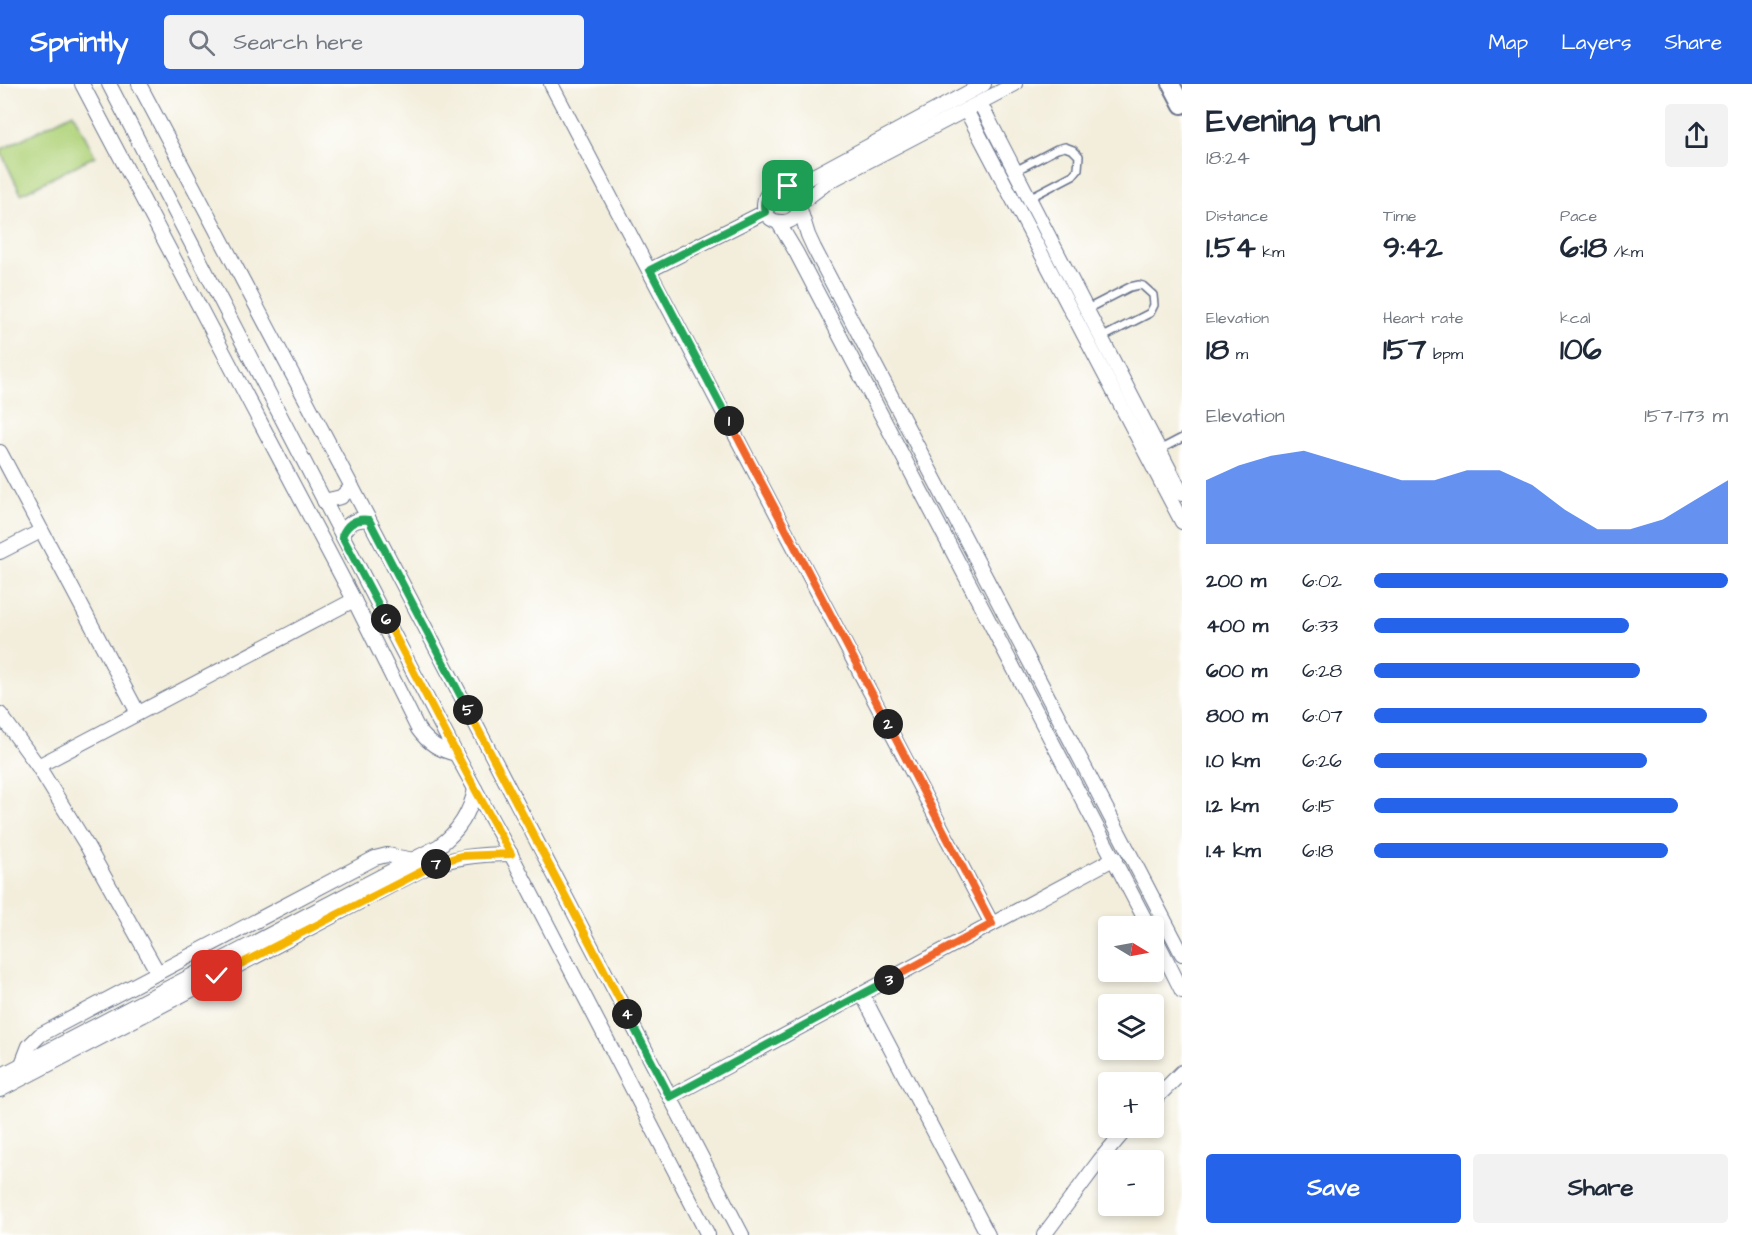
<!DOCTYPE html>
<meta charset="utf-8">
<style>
:root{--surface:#fff;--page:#f2f2f3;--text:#1f2937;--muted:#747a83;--accent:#2563eb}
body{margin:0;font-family:"Architects Daughter",sans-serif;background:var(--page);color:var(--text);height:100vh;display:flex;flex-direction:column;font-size:22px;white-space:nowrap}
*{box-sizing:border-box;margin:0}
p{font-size:20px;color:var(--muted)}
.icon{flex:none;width:33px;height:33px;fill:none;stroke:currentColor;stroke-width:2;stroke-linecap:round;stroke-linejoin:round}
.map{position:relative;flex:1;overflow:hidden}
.panel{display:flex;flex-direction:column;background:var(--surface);width:570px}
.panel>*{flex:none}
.needle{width:39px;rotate:100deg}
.fabs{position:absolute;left:1098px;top:832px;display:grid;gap:12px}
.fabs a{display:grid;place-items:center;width:66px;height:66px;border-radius:6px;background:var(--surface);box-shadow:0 3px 9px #0003;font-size:30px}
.pin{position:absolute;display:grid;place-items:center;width:51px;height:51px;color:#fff;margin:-26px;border-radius:12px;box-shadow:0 3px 9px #0006}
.km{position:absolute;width:30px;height:30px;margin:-15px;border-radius:50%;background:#222;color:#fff;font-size:16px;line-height:30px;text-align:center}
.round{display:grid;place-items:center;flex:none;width:63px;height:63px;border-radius:6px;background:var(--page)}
.overview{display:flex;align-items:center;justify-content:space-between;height:102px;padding:0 24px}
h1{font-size:33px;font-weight:700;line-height:45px}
.metrics{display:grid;grid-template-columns:repeat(3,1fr);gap:9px;height:102px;padding:6px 24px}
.metrics div{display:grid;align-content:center}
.metrics b{font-size:30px;font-weight:700}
.metrics small{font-size:16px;font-weight:400}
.metrics p{font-size:16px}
.chart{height:168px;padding:12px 24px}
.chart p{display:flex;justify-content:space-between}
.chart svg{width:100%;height:108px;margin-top:6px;fill:var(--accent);opacity:.7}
.cta{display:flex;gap:12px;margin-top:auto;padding:12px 24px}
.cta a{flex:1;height:69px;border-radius:6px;background:var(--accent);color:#fff;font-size:24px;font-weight:700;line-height:69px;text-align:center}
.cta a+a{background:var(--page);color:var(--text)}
ul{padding:0 24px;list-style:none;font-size:20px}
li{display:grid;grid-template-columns:96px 72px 1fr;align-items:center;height:45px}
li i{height:15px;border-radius:8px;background:var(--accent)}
header{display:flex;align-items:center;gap:36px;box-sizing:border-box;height:84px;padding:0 30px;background:var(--accent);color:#fff}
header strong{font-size:28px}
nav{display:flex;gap:33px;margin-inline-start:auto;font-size:21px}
.search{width:420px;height:54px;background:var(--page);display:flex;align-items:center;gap:15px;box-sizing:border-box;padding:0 21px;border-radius:6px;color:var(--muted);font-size:22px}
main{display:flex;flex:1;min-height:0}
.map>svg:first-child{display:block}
.green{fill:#b2d47d;stroke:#66826e;stroke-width:1.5}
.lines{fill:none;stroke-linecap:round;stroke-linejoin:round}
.service-casing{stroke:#67728a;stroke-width:10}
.minor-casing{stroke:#67728a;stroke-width:16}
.tertiary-casing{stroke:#67728a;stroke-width:20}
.service{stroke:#fff;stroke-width:7}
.minor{stroke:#fff;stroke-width:14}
.tertiary{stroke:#fff;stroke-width:16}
.split-1-casing{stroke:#fff;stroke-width:12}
.split-2-casing{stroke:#fff;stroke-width:12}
.split-3-casing{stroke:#fff;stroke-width:12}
.split-4-casing{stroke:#fff;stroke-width:12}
.split-5-casing{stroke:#fff;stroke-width:12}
.split-6-casing{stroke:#fff;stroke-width:12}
.split-7-casing{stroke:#fff;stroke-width:12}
.split-8-casing{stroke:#fff;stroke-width:12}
.split-1{stroke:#22a559;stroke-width:8}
.split-2{stroke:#f0652b;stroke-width:8}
.split-3{stroke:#f0652b;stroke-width:8}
.split-4{stroke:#22a559;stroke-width:8}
.split-5{stroke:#f5b400;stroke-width:8}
.split-6{stroke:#22a559;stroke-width:8}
.split-7{stroke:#f5b400;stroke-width:8}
.split-8{stroke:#f5b400;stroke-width:8}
</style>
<header>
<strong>Sprintly</strong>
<div class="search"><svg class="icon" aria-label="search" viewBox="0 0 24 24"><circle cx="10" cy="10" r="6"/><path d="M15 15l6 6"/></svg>Search here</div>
<nav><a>Map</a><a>Layers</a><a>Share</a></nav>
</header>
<main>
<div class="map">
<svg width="1182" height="1151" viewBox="0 0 1182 1151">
<rect width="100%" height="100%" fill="#fff"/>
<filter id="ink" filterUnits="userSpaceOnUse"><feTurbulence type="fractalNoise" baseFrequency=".0167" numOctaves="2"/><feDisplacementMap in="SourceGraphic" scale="12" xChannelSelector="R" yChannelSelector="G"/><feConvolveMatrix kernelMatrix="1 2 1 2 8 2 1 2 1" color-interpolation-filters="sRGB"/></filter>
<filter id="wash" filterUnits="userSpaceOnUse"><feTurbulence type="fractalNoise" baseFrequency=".008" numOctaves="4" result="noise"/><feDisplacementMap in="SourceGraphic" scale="24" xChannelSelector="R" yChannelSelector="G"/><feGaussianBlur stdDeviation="1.35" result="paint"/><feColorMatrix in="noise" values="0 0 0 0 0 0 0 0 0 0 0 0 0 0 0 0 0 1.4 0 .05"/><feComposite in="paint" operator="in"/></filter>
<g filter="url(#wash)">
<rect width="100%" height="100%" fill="#f3eedc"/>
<polygon class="green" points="73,29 95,72 21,110 0,66"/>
</g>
<g filter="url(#ink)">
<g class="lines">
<defs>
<g id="service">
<polyline points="1015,87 1057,65 1065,63 1073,66 1079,72 1078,85 1073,91 1029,114"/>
<polyline points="1087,225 1130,203 1139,201 1143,202 1153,211 1154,221 1150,229 1101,254"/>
<polyline points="1159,366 1182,354"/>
</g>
<g id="minor">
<path d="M82 0 354 516 418 645C428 659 439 666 456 670"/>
<polyline points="109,0 342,451 456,670 516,780 708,1151"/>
<polyline points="139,0 352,403 742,1151"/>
<polyline points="551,0 992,840"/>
<polyline points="980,19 1182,410"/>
<polyline points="966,26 1182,438"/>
<path d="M783 102C807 105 804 140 781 138 758 137 758 104 783 102Z"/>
<polyline points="788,103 817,90 984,0"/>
<polyline points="799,120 828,98 1015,0"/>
<polyline points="800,125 808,151 814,164 1182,870"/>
<polyline points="778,138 796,168 1149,843"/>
<polyline points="650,186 765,128"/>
<polyline points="0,368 138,629"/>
<polyline points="324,417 341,413 352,403"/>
<path d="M342 451C347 439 356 434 369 436"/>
<polyline points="0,468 41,447"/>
<polyline points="0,630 38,682 87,762 158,889"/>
<polyline points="38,682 354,516"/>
<polyline points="1154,851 1182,907"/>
<polyline points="862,910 988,1151"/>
<polyline points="22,980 29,962 40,951 375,774 387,771 414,776"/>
<path d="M0 992 439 762C458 748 470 730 475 705"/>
<path d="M0 1006 423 785C452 773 480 770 511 770"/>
<polyline points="670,1013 1115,774"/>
<polyline points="1154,1016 1182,988"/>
<polyline points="1044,1151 1100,1076 1127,1044"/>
</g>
<polyline id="tertiary" points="1171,0 1182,21"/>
</defs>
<use href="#service" class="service-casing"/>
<use href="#minor" class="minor-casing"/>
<use href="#tertiary" class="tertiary-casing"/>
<use href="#service" class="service"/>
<use href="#minor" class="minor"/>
<use href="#tertiary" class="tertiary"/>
</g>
</g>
<g class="lines" filter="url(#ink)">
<defs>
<path id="split-1" d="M729 337 650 186 765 128C761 112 771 101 788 102"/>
<polyline id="split-2" points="729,337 888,640"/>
<polyline id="split-3" points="888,640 992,840 889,896"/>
<polyline id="split-4" points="627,930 670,1013 889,896"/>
<polyline id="split-5" points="468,626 627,930"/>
<path id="split-6" d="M386 535 342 452C347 440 356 434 369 436L468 626"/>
<polyline id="split-7" points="386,535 475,705 511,770 461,772 436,780"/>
<polyline id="split-8" points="217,892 436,780"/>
</defs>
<use href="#split-1" class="split-1-casing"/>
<use href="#split-2" class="split-2-casing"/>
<use href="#split-3" class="split-3-casing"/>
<use href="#split-4" class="split-4-casing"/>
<use href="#split-5" class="split-5-casing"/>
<use href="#split-6" class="split-6-casing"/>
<use href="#split-7" class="split-7-casing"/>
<use href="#split-8" class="split-8-casing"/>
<use href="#split-1" class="split-1"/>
<use href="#split-2" class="split-2"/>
<use href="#split-3" class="split-3"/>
<use href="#split-4" class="split-4"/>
<use href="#split-5" class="split-5"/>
<use href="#split-6" class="split-6"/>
<use href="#split-7" class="split-7"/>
<use href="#split-8" class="split-8"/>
</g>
</svg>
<div class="fabs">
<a><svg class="needle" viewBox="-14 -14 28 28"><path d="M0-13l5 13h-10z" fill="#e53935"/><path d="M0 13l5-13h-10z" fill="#747a83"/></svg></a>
<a><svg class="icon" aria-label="layers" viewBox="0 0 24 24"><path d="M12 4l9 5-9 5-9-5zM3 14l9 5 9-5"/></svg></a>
<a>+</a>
<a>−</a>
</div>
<div class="pin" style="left:788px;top:102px;background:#1e9e55"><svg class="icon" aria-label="arrive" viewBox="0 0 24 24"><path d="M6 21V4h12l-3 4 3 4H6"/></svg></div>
<div class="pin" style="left:217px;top:892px;background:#d93025"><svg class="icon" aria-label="check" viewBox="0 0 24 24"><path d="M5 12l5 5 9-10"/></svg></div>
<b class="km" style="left:729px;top:337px">1</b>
<b class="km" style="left:888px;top:640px">2</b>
<b class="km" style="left:889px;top:896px">3</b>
<b class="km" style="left:627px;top:930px">4</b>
<b class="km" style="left:468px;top:626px">5</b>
<b class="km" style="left:386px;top:535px">6</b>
<b class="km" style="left:436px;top:780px">7</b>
</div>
<section class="panel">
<div class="overview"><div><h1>Evening run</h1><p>18:24</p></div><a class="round"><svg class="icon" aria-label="share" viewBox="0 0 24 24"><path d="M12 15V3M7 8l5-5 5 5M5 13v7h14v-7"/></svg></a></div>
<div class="metrics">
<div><p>Distance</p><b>1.54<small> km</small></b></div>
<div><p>Time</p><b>9:42</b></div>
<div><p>Pace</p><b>6:18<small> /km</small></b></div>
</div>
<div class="metrics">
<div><p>Elevation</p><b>18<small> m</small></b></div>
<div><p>Heart rate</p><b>157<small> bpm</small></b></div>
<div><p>kcal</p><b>106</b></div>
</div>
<div class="chart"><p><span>Elevation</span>157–173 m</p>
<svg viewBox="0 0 160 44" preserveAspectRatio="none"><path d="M0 44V18L10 12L20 8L30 6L40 10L50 14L60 18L70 18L80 14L90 14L100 20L110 30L120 38L130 38L140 34L150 26L160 18V44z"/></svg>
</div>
<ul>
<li><b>200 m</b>6:02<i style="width:100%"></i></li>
<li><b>400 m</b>6:33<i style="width:72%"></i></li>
<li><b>600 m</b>6:28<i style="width:75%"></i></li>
<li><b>800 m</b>6:07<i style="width:94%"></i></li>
<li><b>1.0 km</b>6:26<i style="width:77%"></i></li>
<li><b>1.2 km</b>6:15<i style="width:86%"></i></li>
<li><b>1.4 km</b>6:18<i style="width:83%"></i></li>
</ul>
<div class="cta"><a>Save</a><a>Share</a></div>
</section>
</main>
